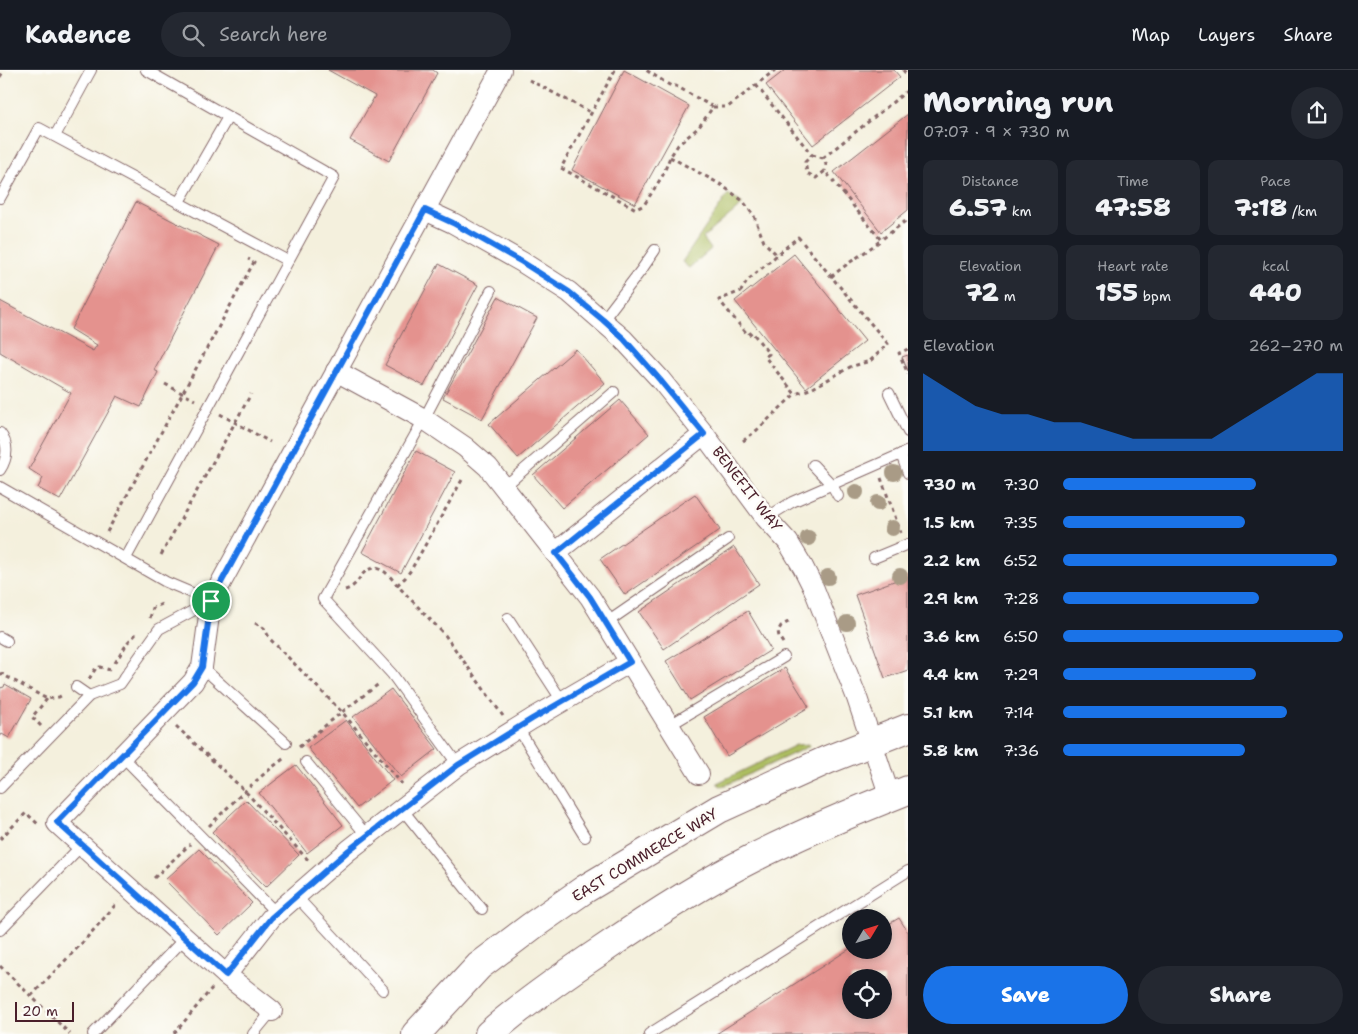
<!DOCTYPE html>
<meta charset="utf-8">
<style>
:root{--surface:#171b24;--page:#242831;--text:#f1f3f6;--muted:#9ea1a6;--line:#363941;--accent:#1a73e8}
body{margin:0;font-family:"Shantell Sans",sans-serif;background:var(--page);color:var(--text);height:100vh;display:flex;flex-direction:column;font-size:19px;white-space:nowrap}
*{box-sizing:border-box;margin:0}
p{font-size:16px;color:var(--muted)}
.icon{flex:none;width:28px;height:28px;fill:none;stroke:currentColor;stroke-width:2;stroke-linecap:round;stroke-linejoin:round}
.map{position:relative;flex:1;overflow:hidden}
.drawer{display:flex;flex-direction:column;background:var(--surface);width:450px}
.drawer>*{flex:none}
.needle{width:32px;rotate:52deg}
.controls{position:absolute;left:842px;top:839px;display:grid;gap:10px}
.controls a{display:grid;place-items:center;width:50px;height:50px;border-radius:50%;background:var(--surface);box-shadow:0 2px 8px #0003;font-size:25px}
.scale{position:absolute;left:15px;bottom:12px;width:59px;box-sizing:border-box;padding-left:5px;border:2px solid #4a1f2b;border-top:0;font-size:14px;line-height:18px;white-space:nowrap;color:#4a1f2b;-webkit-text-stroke:4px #fdfcf7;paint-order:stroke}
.pin{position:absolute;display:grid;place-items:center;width:42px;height:42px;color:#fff;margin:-21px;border:2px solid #fff;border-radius:50%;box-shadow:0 1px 5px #0007}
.round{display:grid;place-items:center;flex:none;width:52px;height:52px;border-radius:26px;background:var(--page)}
.headline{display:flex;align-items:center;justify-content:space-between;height:85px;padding:0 15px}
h1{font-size:28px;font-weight:800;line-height:38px}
.figures{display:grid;grid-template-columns:repeat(3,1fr);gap:8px;height:85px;padding:5px 15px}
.figures div{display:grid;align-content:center;border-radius:10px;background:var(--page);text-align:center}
.figures b{font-size:25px;font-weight:800}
.figures small{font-size:14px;font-weight:400}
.figures p{font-size:14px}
.chart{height:140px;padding:10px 15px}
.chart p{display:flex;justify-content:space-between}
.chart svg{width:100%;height:90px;margin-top:5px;fill:var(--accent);opacity:.7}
.button{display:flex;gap:10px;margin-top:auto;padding:10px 15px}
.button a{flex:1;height:58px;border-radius:30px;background:var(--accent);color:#fff;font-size:20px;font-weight:800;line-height:58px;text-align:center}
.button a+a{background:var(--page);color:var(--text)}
ul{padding:0 15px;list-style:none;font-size:16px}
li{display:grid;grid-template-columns:80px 60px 1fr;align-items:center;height:38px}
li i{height:12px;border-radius:6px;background:var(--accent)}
header{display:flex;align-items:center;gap:30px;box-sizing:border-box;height:70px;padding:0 25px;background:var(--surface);border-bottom:1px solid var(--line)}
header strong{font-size:24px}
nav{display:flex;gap:28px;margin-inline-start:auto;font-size:18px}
.search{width:350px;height:45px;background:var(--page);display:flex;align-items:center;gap:12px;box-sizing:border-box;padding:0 18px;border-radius:28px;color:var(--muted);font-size:19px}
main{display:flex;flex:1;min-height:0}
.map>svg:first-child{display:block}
.green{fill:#acbd60;stroke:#7b6e46}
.building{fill:#e4928e;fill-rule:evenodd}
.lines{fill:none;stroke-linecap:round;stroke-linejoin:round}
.lane-casing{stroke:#866869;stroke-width:12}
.street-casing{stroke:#866869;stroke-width:22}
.secondary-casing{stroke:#866869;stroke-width:30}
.path{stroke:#866869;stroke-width:3;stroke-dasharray:4 4;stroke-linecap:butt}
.lane{stroke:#fff;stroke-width:10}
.street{stroke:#fff;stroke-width:20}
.secondary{stroke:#fff;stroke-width:28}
.tree{fill:#a99b86}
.route-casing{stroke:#fff;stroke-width:10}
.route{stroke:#1a73e8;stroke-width:6}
.labels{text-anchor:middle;stroke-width:5;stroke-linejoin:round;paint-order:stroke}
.street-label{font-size:15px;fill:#4a1f2b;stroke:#fdfcf7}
</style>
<header>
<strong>Kadence</strong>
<div class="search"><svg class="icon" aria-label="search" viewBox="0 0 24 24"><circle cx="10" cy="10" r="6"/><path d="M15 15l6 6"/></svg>Search here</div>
<nav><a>Map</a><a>Layers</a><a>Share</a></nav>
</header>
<main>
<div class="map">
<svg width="908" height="964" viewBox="0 0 908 964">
<rect width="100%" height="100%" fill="#fdfcf7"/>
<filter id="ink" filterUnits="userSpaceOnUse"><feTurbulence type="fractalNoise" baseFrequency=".02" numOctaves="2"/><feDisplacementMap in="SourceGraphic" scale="10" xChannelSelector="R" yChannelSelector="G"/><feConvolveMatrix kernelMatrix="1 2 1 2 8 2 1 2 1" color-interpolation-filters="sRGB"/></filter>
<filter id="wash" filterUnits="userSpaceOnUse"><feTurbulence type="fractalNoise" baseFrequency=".0096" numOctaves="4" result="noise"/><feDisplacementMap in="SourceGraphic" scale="20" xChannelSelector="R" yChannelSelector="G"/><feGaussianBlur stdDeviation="1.12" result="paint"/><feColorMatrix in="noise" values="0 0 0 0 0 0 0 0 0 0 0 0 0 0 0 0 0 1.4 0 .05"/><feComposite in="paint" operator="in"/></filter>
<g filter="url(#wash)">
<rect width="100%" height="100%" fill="#f4f0dd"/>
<g class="green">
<polygon points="728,124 743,134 703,168 711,179 689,198 682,192"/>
<polygon points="809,674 810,676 722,717 717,713 796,675"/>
</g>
<g id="blocks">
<g class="building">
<polygon points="328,0 433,0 437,3 389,91 350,70 375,26"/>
<polygon points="624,0 689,36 635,134 572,100"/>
<polygon points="785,0 894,0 900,7 813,75 766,15"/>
<polygon points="908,44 908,140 881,162 834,102"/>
<polygon points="136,132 219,175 154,300 158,302 141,337 117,326 60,430 38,418 43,408 29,399 71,323 0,282 0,231 93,281 97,275 71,259"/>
<polygon points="794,184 865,271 806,318 735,231"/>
<polygon points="439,194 478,215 424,316 385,295"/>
<polygon points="498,227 537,248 482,349 443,328"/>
<polygon points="576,279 605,313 518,388 489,354"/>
<polygon points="908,285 908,301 902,287"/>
<polygon points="620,330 649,364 562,438 533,405"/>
<polygon points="416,381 455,402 401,503 362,482"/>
<polygon points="695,424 720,460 625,525 600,489"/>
<polygon points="734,477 759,514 664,579 639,542"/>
<polygon points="908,506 908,600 885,608 855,525"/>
<polygon points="748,541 771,580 690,630 666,591"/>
<polygon points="785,598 809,637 727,686 704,647"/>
<polygon points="5,614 31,629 9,668 2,664 0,667 0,618 4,617"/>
<polygon points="391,619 437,679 401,707 353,647"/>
<polygon points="346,650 393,710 357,738 308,678"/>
<polygon points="296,695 343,755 307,783 259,723"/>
<polygon points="246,730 299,785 266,817 212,762"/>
<polygon points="199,779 252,833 219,865 165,810"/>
<path d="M899 848 908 862V964H716L851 878V880H884V857ZM851 908H884V940H851Z"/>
</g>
</g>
</g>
<g filter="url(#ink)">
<use href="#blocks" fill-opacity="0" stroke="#866869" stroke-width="1"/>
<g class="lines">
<defs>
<g id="lane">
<polyline points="55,66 91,0"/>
<polyline points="0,128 39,58 288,191"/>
<polyline points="179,132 228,47"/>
<polyline points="603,250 642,199 655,180"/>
<polyline points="889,323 908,362"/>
<path d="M0 363C9 374 8 388 0 400"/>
<polyline points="901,384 908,403"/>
<polyline points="813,395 832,415 838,426"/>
<polyline points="0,417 166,512 211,531"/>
<polyline points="504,417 614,322"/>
<polyline points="766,448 792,432 908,381"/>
<polyline points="126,488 334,107 146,0"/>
<polyline points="874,488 908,474"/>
<polyline points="508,548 562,631"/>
<polyline points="606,553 728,469"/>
<polyline points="0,567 7,571"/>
<polyline points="202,597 286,673"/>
<polyline points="76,617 89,626"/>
<polyline points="670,655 784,587"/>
<polyline points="518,658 585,767"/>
<polyline points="122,686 276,843"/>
<polyline points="306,692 367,766"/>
<polyline points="458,695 392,604 323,529 424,349 491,221"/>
<polyline points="0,718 89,626 120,614 159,559 211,531"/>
<polyline points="402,739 482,839"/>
<polyline points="296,826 383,920"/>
<polyline points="0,860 82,775"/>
<polyline points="93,964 185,868"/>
<polyline points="253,964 272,941"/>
<polyline points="649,964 908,801"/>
</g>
<g id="street">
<polyline points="425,140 453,153 522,192 569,222 623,269 660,309 704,364 766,448 788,472 803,497 814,519 857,628 890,727"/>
<polyline points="336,301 424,349 465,377 488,397 590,527 699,704"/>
<polyline points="555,483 704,364"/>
<polyline points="226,905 271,848 349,780 458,695 532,649 630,592"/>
<polyline points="272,941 226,905 57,753 193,612 202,597 211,531 501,0"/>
</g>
<g id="secondary">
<polyline points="416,964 479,896 532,856 585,819 719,739 827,690 908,658"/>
<path d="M489 964C524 933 563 906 602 880 650 847 699 815 751 789 802 763 855 741 908 720"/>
</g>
</defs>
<use href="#lane" class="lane-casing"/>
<use href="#street" class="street-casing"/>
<use href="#secondary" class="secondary-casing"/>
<g class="path">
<polyline points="615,0 561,98 636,139 644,135 663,105 670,87 678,75 699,57 713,37 676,16 671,16 646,0"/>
<polyline points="903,0 908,6"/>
<polyline points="0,7 4,0"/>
<polyline points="529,10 592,43"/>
<polyline points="908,13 908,14"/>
<polyline points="756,15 812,85 805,92 807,103 816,108 825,101 881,170 908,149"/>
<polyline points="713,37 728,37 775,0"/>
<polyline points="812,85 823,88 826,94 825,101"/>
<polyline points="670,87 720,114 743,131 754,146 764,172 777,185"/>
<polyline points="823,88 908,20"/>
<polygon points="798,167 888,274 870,291 850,297 813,318 795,324 765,287 769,284 752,262 748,265 719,230 741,221 748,210"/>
<path d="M831 207C847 193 865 183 881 170"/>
<polyline points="908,279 899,283 908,304"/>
<polyline points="165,314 195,330"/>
<polyline points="220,344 270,372"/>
<polyline points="743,371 757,360 795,324"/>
<polyline points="881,408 901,463"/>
<polyline points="107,462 254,192 248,189"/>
<polyline points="161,485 251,324"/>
<polyline points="397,515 405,508 411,500 462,410"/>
<path d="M345 520C358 516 358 507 366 501 379 492 390 506 397 515L445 565 503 646"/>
<polyline points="150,548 153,538 162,534"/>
<polyline points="255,553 264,558 270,569 342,642 402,714"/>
<polyline points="783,573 779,567 778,561 781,556 790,551"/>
<polyline points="115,593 128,572 136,564"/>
<polyline points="0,603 47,629 59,627 64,624"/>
<polyline points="89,609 96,598 100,597 110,600"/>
<polyline points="41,656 32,647 47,629"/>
<polyline points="176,656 245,721 308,790"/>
<polyline points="299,677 342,642 380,613"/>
<path d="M209 756C233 732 258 707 286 687"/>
<polyline points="0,769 26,743 38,754"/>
<polyline points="154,808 190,774"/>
<polyline points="0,896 70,964"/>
<polyline points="31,926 83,872 118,832"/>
<polyline points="174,964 212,918"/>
</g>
<use href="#lane" class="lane"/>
<use href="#street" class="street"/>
<use href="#secondary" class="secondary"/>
</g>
<g class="tree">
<circle cx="894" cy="403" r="8"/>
<circle cx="856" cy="422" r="8"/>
<circle cx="878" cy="433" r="8"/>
<circle cx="892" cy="458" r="8"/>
<circle cx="808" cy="468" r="8"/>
<circle cx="900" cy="506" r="8"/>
<circle cx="828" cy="507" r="8"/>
<circle cx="847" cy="553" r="8"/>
</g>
</g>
<g class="lines" filter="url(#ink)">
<defs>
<polygon id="route" points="425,140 453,153 522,192 569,222 603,250 624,269 660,310 704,364 556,483 590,527 630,592 532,649 458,695 349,780 271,848 226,905 57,752 193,612 202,597 211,531"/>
</defs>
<use href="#route" class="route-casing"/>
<use href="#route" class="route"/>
</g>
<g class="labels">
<g class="street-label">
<text transform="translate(747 419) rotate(52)" y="5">BENEFIT WAY</text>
<text transform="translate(645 785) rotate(-31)" y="5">EAST COMMERCE WAY</text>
</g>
</g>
</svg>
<div class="controls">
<a><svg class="needle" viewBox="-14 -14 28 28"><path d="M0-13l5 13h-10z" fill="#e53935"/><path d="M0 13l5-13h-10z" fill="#9ea1a6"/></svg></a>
<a><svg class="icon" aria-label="locate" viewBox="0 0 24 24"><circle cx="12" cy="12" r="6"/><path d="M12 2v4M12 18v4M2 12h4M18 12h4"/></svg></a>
</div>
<div class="scale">20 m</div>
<div class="pin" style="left:211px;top:531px;background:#1e9e55"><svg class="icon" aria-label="arrive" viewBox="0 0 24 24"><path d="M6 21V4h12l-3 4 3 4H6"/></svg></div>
</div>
<section class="drawer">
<div class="headline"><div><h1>Morning run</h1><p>07:07 · 9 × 730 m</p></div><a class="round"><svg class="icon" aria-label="share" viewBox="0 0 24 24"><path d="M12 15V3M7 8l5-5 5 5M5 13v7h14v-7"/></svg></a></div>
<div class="figures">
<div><p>Distance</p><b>6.57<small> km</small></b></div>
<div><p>Time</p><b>47:58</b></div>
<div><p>Pace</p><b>7:18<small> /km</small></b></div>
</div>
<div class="figures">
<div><p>Elevation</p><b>72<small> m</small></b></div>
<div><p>Heart rate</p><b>155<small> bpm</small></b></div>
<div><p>kcal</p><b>440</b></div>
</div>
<div class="chart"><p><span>Elevation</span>262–270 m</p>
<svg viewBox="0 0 160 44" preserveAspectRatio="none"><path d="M0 44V6L10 14L20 22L30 26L40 26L50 30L60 30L70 34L80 38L90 38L100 38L110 38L120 30L130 22L140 14L150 6L160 6V44z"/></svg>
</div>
<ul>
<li><b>730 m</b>7:30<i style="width:69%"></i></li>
<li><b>1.5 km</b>7:35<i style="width:65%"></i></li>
<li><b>2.2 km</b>6:52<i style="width:98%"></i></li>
<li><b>2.9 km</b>7:28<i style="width:70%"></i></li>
<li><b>3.6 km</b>6:50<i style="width:100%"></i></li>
<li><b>4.4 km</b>7:29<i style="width:69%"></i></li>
<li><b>5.1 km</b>7:14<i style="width:80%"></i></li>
<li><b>5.8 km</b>7:36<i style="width:65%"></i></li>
</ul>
<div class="button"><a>Save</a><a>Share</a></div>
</section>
</main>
